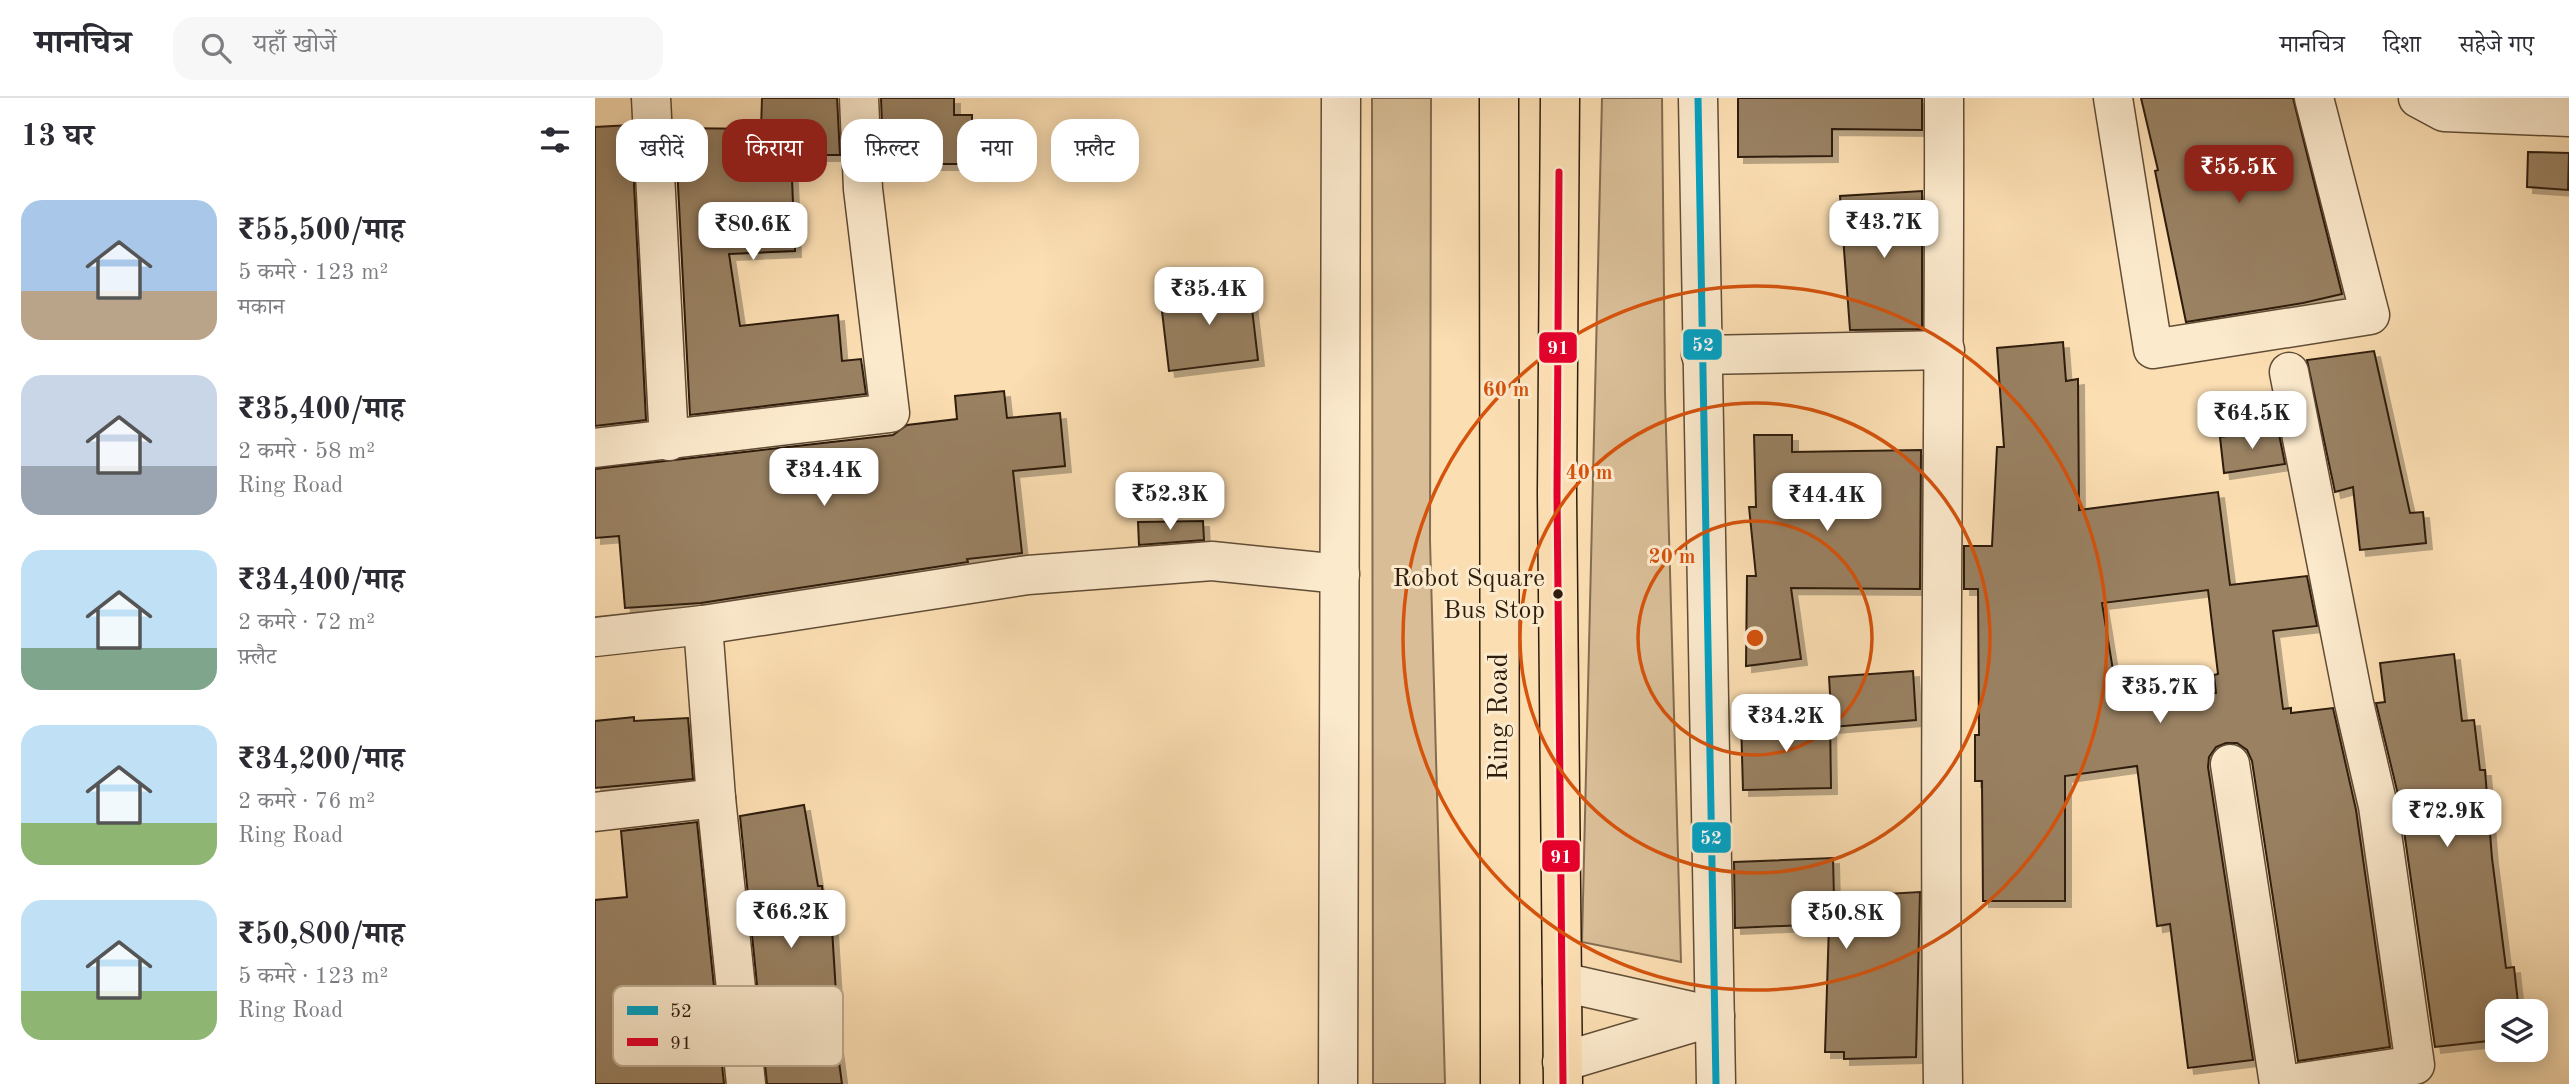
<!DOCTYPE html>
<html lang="hi">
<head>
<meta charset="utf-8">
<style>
	:root { --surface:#fff; --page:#f7f7f7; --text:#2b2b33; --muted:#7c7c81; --line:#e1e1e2; --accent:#8f2418 }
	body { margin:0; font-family:"Old Standard TT","Noto Serif Devanagari",serif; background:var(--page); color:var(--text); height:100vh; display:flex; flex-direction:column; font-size:26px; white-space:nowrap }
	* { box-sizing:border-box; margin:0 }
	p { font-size:23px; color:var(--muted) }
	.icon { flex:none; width:38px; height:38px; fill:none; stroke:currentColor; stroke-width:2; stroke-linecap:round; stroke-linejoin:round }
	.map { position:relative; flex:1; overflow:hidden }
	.details { display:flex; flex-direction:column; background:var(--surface); width:595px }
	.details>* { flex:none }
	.top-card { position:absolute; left:21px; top:21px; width:665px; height:63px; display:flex; gap:14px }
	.tools { position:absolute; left:1890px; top:901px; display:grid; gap:14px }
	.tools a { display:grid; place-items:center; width:63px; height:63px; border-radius:14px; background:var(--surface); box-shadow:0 4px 18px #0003; font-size:35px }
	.price { position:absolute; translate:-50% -60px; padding:0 16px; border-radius:14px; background:#fff; color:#222; font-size:23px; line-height:46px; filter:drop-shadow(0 2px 4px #0008) }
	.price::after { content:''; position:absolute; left:50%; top:42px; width:21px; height:16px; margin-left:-10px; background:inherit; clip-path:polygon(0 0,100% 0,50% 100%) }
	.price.selected { background:var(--accent); color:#fff }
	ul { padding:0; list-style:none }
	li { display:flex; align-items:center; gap:21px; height:175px; padding:0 21px }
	li span { display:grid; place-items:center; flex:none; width:196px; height:140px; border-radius:21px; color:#555 }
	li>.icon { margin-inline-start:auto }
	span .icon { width:84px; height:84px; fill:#fffc; stroke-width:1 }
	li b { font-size:30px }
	h2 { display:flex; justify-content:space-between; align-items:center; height:84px; padding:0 21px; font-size:30px }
	.chip { padding:0 24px; border-radius:21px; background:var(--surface); box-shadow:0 4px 18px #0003; font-size:24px; line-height:63px }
	.chip.selected { background:var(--accent); color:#fff }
	header { display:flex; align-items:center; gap:42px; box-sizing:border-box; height:98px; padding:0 35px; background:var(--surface); border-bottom:2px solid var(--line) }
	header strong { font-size:33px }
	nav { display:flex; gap:38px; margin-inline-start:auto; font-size:24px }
	.search { width:490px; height:63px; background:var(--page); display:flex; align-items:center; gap:18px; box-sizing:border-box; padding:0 24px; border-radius:21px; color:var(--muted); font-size:26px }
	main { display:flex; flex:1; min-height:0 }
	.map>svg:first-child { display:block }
	.green { fill:#d8bd96; stroke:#836c51; stroke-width:2 }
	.building { fill:#998162; stroke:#2e1c0c; stroke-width:2; fill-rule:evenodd; filter:url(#shadow) }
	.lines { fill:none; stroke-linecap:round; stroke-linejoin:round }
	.minor-casing { stroke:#614c36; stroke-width:41 }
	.major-casing { stroke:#2e1c0c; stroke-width:41 }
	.minor { stroke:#fceacd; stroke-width:38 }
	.major { stroke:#fbdeb2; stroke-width:38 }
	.bus-1-casing { stroke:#fceacd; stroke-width:12 }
	.bus-2-casing { stroke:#fceacd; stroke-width:12 }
	.bus-1 { stroke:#02a2c4; stroke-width:7 }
	.bus-2 { stroke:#e4002b; stroke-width:7 }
	.ring { fill:none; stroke:#d5530c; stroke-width:3.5 }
	.bus-dot { fill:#2e1c0c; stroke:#fceacd; stroke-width:2.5 }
	.labels { text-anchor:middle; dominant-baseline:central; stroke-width:6; stroke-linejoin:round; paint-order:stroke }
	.bus-label { font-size:26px; fill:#2e1c0c; stroke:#fceacd; text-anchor:end }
	.street-label { font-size:28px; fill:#2e1c0c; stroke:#fceacd }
	.key { fill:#fceacd; stroke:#beac93; stroke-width:2 }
	.key-label { font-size:19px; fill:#2e1c0c }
	.centre { fill:#d5530c; stroke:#fceacd; stroke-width:3.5 }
	.ring-label { font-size:21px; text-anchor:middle; font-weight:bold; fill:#d5530c; stroke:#fceacd; stroke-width:6; stroke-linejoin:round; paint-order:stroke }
	.line-badge { stroke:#fceacd; stroke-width:2.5 }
	.badge-label { font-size:19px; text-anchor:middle; font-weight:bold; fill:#fff }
</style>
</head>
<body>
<header>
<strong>मानचित्र</strong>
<div class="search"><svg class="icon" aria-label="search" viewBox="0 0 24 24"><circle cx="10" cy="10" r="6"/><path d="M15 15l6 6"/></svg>यहाँ खोजें</div>
<nav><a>मानचित्र</a><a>दिशा</a><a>सहेजे गए</a></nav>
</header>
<main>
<section class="details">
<h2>13 घर<svg class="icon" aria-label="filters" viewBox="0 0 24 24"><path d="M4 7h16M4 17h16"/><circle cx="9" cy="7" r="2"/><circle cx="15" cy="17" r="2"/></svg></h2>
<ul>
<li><span style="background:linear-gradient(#a9c7e8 65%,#b9a48a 0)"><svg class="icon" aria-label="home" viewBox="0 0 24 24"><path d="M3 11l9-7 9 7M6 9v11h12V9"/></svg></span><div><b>₹55,500/माह</b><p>5 कमरे · 123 m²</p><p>मकान</p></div></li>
<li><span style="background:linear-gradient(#c9d6e8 65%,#9aa5b1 0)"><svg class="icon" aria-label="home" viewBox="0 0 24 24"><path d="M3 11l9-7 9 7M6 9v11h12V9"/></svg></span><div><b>₹35,400/माह</b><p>2 कमरे · 58 m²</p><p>Ring Road</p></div></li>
<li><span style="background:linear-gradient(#bfe0f5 70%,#7fa58c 0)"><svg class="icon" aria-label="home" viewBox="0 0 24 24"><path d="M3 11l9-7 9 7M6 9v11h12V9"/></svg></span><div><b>₹34,400/माह</b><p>2 कमरे · 72 m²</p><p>फ़्लैट</p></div></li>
<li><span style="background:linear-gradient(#bfe0f5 70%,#8fb573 0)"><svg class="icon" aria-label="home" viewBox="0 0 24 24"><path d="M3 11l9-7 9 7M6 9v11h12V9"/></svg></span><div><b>₹34,200/माह</b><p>2 कमरे · 76 m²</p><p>Ring Road</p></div></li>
<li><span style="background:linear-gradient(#bfe0f5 65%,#8fb573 0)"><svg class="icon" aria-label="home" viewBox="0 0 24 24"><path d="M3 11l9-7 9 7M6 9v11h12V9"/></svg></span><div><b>₹50,800/माह</b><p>5 कमरे · 123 m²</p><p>Ring Road</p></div></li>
</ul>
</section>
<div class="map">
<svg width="1974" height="986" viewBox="0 0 1974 986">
	<defs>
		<filter id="shadow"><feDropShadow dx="6" dy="6" stdDeviation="0" flood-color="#0004"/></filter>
	</defs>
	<rect width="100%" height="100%" fill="#fbdeb2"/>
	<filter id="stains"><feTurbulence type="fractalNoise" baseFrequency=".00286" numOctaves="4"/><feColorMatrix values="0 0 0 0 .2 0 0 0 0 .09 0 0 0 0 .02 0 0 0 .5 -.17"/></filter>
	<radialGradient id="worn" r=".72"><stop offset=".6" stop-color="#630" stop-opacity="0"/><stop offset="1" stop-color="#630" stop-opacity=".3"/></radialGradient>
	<g class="green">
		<path d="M 777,0 L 836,0 L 835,442 L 850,986 L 778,986 Z"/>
		<path d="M 1007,0 L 1067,0 L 1070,296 L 1086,864 L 987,844 Z"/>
	</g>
	<g class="building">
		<path d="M 167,0 L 242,0 L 245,57 L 196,57 L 200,153 L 134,156 L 145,228 L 243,217 L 247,263 L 266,261 L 271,296 L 95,317 L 80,30 L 166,31 Z"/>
		<path d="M 286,0 L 359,0 L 359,17 L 377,17 L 377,66 L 295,66 L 295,56 L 288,56 Z"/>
		<path d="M 1143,0 L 1327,0 L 1327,32 L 1237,31 L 1237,58 L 1143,59 Z"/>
		<path d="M 1546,0 L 1698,0 L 1747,196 L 1708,205 L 1591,224 L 1560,73 L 1563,72 Z"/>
		<path d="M 36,27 L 51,322 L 0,328 L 0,29 Z"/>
		<path d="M 1933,54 L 1974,55 L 1973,92 L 1932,89 Z"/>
		<path d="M 1327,93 L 1327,231 L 1255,232 L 1245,98 Z"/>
		<path d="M 654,185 L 663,262 L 574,273 L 565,196 Z"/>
		<path d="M 1468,244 L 1471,283 L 1483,281 L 1484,412 L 1623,394 L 1635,487 L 1712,478 L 1722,528 L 1678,533 L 1688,611 L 1696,610 L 1696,615 L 1738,610 L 1761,712 L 1795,949 L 1703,963 L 1657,663 L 1652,652 L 1642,645 L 1631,645 L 1621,649 L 1614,659 L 1613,669 L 1658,962 L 1593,970 L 1575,826 L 1562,828 L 1542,668 L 1470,678 L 1470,803 L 1388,803 L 1387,683 L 1380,683 L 1380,637 L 1384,637 L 1383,491 L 1369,491 L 1369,448 L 1397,448 L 1402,349 L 1409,349 L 1402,250 ZM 1613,492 L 1623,576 L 1619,577 L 1621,595 L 1524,609 L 1507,505 Z"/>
		<path d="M 1779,253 L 1815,415 L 1828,414 L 1831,445 L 1765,452 L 1758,389 L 1740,394 L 1712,262 Z"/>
		<path d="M 409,293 L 412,320 L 465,315 L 470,368 L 418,373 L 427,455 L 372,461 L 373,464 L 106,505 L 30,510 L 24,438 L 0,440 L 0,371 L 298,337 L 312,327 L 362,321 L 360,298 Z"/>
		<path d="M 1683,331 L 1690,366 L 1629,375 L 1625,339 Z"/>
		<path d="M 1159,337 L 1197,337 L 1197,354 L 1326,352 L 1325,491 L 1196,490 L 1206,561 L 1151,568 L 1152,478 L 1161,478 L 1154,409 L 1161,409 Z"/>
		<path d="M 608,423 L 609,442 L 544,447 L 543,424 Z"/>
		<path d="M 1859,556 L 1867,623 L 1879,622 L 1885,672 L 1890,672 L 1897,760 L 1911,870 L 1919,869 L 1924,914 L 1902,914 L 1902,942 L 1840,949 L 1805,705 L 1781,605 L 1790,604 L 1785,565 Z"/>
		<path d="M 1318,573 L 1321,622 L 1237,629 L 1234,579 Z"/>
		<path d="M 39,619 L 39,623 L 93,620 L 98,681 L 0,690 L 0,623 Z"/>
		<path d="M 1235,620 L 1236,690 L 1148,692 L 1146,622 Z"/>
		<path d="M 209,707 L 223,788 L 227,788 L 233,831 L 237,831 L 242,911 L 237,911 L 247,986 L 172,986 L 145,718 Z"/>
		<path d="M 102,724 L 129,986 L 0,986 L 0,802 L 32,799 L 26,733 Z"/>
		<path d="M 1238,760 L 1239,799 L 1325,794 L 1321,959 L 1249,961 L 1249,954 L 1230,954 L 1234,826 L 1140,830 L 1139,764 Z"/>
	</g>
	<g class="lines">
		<g class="minor-casing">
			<g id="minor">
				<path d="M 56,0 L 74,343"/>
				<path d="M 1103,0 L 1121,986"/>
				<path d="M 1518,0 L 1558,251 L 1775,217 L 1719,0"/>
				<path d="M 1823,0 L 1849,14 L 1974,19"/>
				<path d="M 1106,257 L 1350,252"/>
				<path d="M 1694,274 L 1759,605 L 1783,708 L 1820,967 L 1695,986"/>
				<path d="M 0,350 L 295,315 L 268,91 L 264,0"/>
				<path d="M 108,527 L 121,700 L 151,986"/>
				<path d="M 0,539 L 108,527 L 433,477 L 617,463 L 745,476"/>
				<path d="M 1635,666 L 1684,986"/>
				<path d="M 0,714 L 121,700"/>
				<path d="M 967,884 L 1118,918"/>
				<path d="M 967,964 L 1120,918"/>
				<path d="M 743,986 L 746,0"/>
				<path d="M 1348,986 C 1343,657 1350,329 1349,0"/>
			</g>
		</g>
		<g class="major-casing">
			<g id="major">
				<path d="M 904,0 L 905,986"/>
				<path d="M 965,0 L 962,396 L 968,986"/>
			</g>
		</g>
		<use href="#minor" class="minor"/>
		<use href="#major" class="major"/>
		<g class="bus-1-casing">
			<path id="bus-1" d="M 1103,0 L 1121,986"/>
		</g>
		<g class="bus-2-casing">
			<path id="bus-2" d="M 964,74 L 962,396 L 968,986"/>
		</g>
		<use href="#bus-1" class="bus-1"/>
		<use href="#bus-2" class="bus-2"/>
	</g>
	<g class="ring">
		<circle cx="1160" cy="540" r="117"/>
		<circle cx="1160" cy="540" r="235"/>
		<circle cx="1160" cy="540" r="352"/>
	</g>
	<circle class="bus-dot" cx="963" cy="496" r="6"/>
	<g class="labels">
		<g class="bus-label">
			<text x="950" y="481">Robot Square<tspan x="950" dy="32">Bus Stop</tspan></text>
		</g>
		<g class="street-label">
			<text transform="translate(905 619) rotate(-90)">Ring Road</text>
		</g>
	</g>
	<rect x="18" y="888" width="230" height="80" rx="10" class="key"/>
	<rect x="32" y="908" width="31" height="9" fill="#02a2c4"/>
	<rect x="32" y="940" width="31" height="8" fill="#e4002b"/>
	<g class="key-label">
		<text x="75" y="919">52</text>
		<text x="75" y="951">91</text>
	</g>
	<circle cx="1160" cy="540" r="10" class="centre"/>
	<g class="ring-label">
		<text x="911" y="298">60 m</text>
		<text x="994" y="381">40 m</text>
		<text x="1077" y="465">20 m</text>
	</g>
	<g class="line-badge">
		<rect x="1087" y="230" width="41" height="33" rx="7" fill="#02a2c4"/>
		<rect x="943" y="233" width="40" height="33" rx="7" fill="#e4002b"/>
		<rect x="1096" y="723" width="41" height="33" rx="7" fill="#02a2c4"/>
		<rect x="946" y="741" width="40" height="34" rx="7" fill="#e4002b"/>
	</g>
	<g class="badge-label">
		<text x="1108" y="253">52</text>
		<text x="963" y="256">91</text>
		<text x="1116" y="746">52</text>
		<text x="966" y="765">91</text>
	</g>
	<rect width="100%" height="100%" filter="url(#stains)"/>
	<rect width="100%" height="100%" fill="url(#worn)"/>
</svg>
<div class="tools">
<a><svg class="icon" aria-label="layers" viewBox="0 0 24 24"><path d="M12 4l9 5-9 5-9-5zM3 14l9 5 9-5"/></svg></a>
</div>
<b class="price selected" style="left:1644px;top:107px">₹55.5K</b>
<b class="price" style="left:1289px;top:162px">₹43.7K</b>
<b class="price" style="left:158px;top:164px">₹80.6K</b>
<b class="price" style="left:614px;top:229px">₹35.4K</b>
<b class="price" style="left:1657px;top:353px">₹64.5K</b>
<b class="price" style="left:229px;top:410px">₹34.4K</b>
<b class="price" style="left:575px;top:434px">₹52.3K</b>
<b class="price" style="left:1232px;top:435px">₹44.4K</b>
<b class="price" style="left:1565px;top:627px">₹35.7K</b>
<b class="price" style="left:1191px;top:656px">₹34.2K</b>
<b class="price" style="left:1852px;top:751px">₹72.9K</b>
<b class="price" style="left:196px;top:852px">₹66.2K</b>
<b class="price" style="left:1251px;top:853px">₹50.8K</b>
<div class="top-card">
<a class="chip">खरीदें</a>
<a class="chip selected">किराया</a>
<a class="chip">फ़िल्टर</a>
<a class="chip">नया</a>
<a class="chip">फ़्लैट</a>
</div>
</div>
</main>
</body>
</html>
